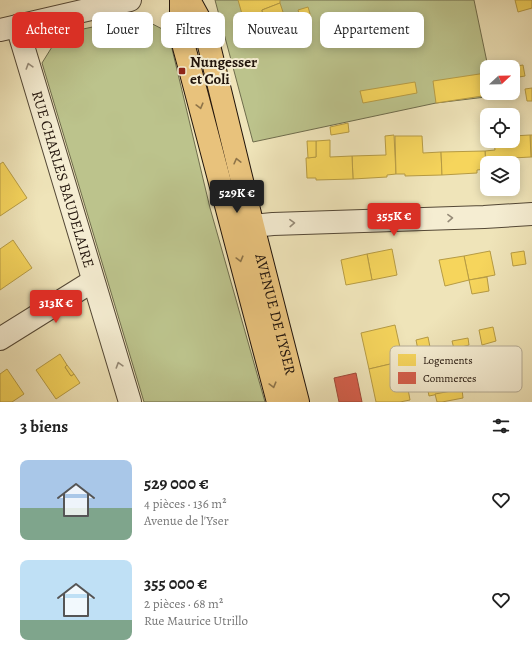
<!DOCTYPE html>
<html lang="fr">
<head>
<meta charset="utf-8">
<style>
	:root { --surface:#fff; --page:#f2f2f2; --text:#222; --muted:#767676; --accent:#d93025 }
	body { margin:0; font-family:Alegreya,serif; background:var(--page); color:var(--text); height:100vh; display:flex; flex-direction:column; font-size:15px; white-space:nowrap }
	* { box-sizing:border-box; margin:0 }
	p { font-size:13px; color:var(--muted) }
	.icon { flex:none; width:22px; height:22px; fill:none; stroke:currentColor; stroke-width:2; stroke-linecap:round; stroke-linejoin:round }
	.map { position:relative; height:402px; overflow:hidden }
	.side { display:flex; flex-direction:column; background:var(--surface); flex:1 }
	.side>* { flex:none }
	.hud { position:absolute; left:12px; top:12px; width:508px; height:36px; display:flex; gap:8px }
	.needle { width:26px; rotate:68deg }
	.controls { position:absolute; left:480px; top:60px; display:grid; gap:8px }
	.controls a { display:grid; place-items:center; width:40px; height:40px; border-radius:8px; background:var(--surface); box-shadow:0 2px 10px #0003; font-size:20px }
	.price { position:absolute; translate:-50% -34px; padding:0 9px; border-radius:4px; background:var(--accent); color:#fff; font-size:13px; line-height:26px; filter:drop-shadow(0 1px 2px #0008) }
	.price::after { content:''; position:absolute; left:50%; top:24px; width:12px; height:9px; margin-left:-6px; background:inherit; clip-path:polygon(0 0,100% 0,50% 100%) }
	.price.active { background:#222; color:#fff }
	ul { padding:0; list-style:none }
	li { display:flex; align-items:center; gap:12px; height:100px; padding:0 20px }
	li span { display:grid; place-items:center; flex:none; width:112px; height:80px; border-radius:8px; color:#555 }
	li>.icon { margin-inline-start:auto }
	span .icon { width:48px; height:48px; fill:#fffc; stroke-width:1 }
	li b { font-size:17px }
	h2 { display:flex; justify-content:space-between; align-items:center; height:48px; padding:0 20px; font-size:17px }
	.tag { padding:0 14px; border-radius:8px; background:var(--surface); box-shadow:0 2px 10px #0003; font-size:14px; line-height:36px }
	.tag.active { background:var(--accent); color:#fff }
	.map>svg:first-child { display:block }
	.green { fill:#bcc38c; stroke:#6e6c4c }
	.homes { fill:#f6d55c; stroke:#b69b44 }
	.shops { fill:#d6604d; stroke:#a04939 }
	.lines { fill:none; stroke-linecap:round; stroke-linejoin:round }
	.minor-casing { stroke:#544836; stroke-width:24 }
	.major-casing { stroke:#21140b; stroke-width:24 }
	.minor { stroke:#f5edd2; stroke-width:22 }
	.major { stroke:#e8c27c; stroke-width:22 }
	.oneway { stroke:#968b78 }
	.oneway2 { stroke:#8e7449 }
	.poi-dot { fill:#8f2418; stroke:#f5edd2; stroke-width:1.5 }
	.labels { text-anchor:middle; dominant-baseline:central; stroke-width:4; stroke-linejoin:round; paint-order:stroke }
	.poi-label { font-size:15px; font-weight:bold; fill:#21140b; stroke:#f5edd2; text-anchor:start }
	.street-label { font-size:15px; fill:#21140b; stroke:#f5edd2 }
	.key { fill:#f5edd2; stroke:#b5ac96; stroke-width:1 }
	.key-label { font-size:11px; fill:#21140b }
</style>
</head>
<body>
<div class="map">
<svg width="532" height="402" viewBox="0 0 532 402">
	<rect width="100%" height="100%" fill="#efe4b9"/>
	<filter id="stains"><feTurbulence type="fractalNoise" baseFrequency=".005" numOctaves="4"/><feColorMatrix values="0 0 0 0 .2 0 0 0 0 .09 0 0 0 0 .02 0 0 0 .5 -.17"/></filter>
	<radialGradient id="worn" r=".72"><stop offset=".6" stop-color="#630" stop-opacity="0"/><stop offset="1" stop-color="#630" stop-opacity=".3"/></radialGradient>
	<g class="green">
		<path d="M 215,0 L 474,0 L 488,67 L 487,67 L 487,93 L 494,93 L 494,96 L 436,103 L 253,142 Z"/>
		<path d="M 139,17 L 168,32 L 210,208 L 265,402 L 144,402 L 42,63 L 60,34 Z"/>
	</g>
	<g class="homes">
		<path d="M 238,0 L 280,0 L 280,3 L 262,10 L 263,15 L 244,21 Z"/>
		<path d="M 515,0 L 532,0 L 532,8 L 518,12 Z"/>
		<path d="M 280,3 L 289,30 L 250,42 L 244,21 L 263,15 L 262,10 Z"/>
		<path d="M 308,7 L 311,17 L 301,20 L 298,10 Z"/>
		<path d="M 523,65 L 525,76 L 513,78 L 513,67 L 510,67 Z"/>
		<path d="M 486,73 L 487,80 L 487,93 L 489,93 L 489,95 L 436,103 L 433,81 Z"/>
		<path d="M 415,82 L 417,93 L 363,103 L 360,91 Z"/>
		<path d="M 532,88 L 532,101 L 527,101 L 525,89 Z"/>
		<path d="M 348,123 L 349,132 L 331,135 L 330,127 Z"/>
		<path d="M 394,135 L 396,174 L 387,175 L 387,177 L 353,179 L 352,156 L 386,155 L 385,136 Z"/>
		<path d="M 530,135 L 532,135 L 532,157 L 531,157 Z"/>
		<path d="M 530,135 L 531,157 L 495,159 L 495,163 L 487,163 L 487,169 L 486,169 L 485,151 L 495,150 L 494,141 L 513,141 L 513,136 Z"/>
		<path d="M 395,136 L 422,136 L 423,153 L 441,152 L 442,175 L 405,176 L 405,174 L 396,174 Z"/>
		<path d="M 330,140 L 330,157 L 352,156 L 353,179 L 316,180 L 316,178 L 307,178 L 306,158 L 316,157 L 316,141 Z"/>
		<path d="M 307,141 L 316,141 L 316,157 L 308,158 Z"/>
		<path d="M 485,151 L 486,169 L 477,170 L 477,173 L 442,175 L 441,152 Z"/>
		<path d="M 3,162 L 27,198 L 0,216 L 0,164 Z"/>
		<path d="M 13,240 L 32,268 L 0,290 L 0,249 Z"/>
		<path d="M 392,249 L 397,275 L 372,280 L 367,254 Z"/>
		<path d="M 490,251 L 495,275 L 469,280 L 464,256 Z"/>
		<path d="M 524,251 L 526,264 L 513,266 L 511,253 Z"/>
		<path d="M 367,254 L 372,280 L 346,285 L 341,260 Z"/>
		<path d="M 464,256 L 469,280 L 445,286 L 439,260 Z"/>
		<path d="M 487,277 L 489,291 L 472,294 L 469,280 Z"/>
		<path d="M 395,325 L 403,361 L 369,369 L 361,333 Z"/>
		<path d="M 493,327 L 496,341 L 482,345 L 479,330 Z"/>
		<path d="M 428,337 L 431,352 L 419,355 L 416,340 Z"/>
		<path d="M 468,338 L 469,345 L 454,349 L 452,341 Z"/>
		<path d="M 60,354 L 67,365 L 65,367 L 71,376 L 74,374 L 80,383 L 56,399 L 36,370 Z"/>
		<path d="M 456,354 L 463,389 L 429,396 L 422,360 Z"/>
		<path d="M 403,361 L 410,400 L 400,402 L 376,402 L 369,369 Z"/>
		<path d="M 67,365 L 74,374 L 71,376 L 65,367 Z"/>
		<path d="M 7,369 L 24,394 L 12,402 L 0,402 L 0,374 Z"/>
		<path d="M 462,389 L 463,398 L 442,402 L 437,402 L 435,394 Z"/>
	</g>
	<path class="shops" d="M 356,373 L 362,402 L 339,402 L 334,378 Z"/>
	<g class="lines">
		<g class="minor-casing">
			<g id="minor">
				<path id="s1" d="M 17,26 L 130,402"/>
				<path d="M 0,30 L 130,0"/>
				<path d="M 235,233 L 253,226 L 273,224 L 484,217 L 532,214"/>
				<path d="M 0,339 L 93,281"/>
			</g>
		</g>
		<g class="major-casing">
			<g id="major">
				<path d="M 181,0 L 181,36 L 190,69 L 278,402"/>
				<path id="s2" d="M 189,0 L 205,29 L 253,226 L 298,402"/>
			</g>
		</g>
		<use href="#minor" class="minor"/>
		<use href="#major" class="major"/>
	</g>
	<defs><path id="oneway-chevron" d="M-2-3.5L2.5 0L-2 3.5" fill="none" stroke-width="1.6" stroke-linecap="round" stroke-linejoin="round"/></defs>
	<g class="oneway">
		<use href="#oneway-chevron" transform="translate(29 66) rotate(-107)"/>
		<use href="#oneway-chevron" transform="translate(450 218) rotate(-2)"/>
		<use href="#oneway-chevron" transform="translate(292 223) rotate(-2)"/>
		<use href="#oneway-chevron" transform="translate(119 365) rotate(-107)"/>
	</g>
	<g class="oneway2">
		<use href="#oneway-chevron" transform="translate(200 106) rotate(75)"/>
		<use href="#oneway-chevron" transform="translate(237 161) rotate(-104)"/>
		<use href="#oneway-chevron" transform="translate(240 259) rotate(75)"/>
		<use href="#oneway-chevron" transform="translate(273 385) rotate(75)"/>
	</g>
	<rect class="poi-dot" x="178" y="67" width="8" height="8" rx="2"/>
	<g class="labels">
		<g class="poi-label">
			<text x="190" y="62">Nungesser<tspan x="190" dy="17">et Coli</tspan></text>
		</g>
		<g class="street-label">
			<text stroke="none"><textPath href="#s1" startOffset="160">RUE CHARLES BAUDELAIRE</textPath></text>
			<text stroke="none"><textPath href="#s2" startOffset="327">AVENUE DE L'YSER</textPath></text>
		</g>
	</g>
	<rect x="390" y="346" width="132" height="46" rx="6" class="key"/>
	<rect x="398" y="354" width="18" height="12" fill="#f6d55c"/>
	<rect x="398" y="372" width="18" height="12" fill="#d6604d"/>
	<g class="key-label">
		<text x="423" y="364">Logements</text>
		<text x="423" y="382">Commerces</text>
	</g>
	<rect width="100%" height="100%" filter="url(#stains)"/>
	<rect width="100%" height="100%" fill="url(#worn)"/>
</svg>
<div class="controls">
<a><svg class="needle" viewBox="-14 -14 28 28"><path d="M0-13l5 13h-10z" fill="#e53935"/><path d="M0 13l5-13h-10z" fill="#767676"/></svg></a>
<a><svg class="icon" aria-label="locate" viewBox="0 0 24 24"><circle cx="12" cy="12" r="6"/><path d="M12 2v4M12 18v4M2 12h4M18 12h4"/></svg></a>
<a><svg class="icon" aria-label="layers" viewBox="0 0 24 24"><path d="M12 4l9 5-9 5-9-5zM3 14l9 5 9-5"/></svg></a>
</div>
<b class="price active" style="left:237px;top:214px">529K €</b>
<b class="price" style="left:394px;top:237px">355K €</b>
<b class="price" style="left:56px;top:324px">313K €</b>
<div class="hud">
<a class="tag active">Acheter</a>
<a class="tag">Louer</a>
<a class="tag">Filtres</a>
<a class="tag">Nouveau</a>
<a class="tag">Appartement</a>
</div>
</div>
<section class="side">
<h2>3 biens<svg class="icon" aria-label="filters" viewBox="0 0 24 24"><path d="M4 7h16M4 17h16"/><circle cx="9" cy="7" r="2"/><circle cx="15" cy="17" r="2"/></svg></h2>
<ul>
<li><span style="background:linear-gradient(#a9c7e8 60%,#7fa58c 0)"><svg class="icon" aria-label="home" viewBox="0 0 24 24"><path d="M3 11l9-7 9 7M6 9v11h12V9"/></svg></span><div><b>529 000 €</b><p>4 pièces · 136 m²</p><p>Avenue de l'Yser</p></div><svg class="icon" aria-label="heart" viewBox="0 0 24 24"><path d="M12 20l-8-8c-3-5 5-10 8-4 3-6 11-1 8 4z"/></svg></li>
<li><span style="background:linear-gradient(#bfe0f5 75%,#7fa58c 0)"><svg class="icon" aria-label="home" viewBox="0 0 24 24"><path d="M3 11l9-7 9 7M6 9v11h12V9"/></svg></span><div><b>355 000 €</b><p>2 pièces · 68 m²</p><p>Rue Maurice Utrillo</p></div><svg class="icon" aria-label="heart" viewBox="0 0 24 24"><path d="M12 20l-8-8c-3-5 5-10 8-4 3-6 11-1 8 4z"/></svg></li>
</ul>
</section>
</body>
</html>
